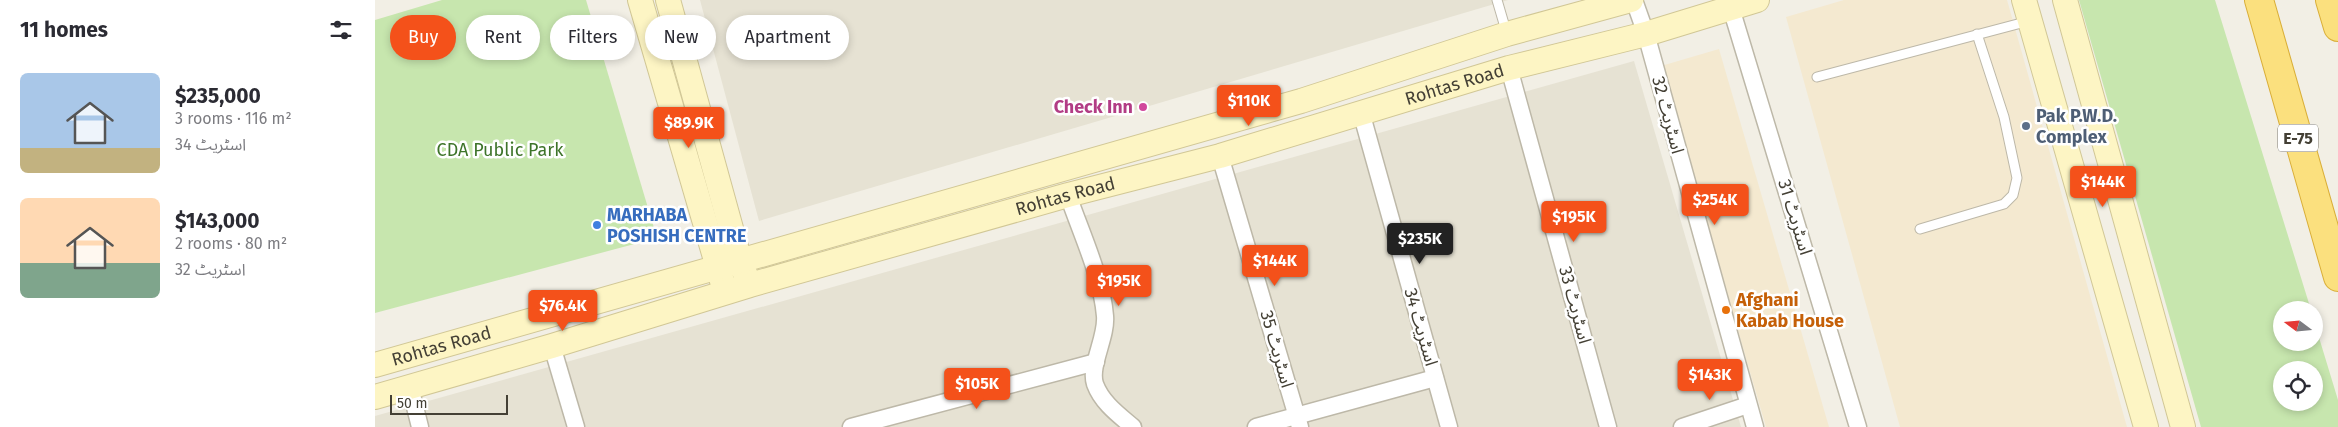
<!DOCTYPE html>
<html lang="en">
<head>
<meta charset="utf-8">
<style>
	:root { --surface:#fff; --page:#f2f2f3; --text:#2b2b33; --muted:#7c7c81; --accent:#f4511a }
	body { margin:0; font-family:"Fira Sans","Noto Sans Arabic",sans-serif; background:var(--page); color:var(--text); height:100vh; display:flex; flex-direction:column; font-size:19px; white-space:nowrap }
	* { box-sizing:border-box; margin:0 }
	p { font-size:16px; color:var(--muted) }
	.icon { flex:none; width:28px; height:28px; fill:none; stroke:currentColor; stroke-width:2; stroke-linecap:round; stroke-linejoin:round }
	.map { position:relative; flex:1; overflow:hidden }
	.panel { display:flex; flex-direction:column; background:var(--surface); width:375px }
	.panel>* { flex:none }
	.top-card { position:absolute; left:15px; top:15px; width:475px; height:45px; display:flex; gap:10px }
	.needle { width:32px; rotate:286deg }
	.fabs { position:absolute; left:1898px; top:301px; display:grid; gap:10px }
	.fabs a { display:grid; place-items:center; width:50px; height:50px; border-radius:50%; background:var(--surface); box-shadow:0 2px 8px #0003; font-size:25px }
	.scale { position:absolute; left:15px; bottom:12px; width:118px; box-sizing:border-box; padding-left:5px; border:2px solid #444035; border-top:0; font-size:14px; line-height:18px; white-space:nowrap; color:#444035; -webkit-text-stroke:4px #fff; paint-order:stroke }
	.price { position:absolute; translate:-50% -42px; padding:0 11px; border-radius:5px; background:var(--accent); color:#fff; font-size:16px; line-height:32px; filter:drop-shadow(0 1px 2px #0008) }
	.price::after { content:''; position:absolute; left:50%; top:30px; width:15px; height:11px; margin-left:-8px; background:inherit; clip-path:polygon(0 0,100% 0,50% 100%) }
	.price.active { background:#222; color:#fff }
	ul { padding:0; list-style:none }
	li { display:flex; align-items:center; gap:15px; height:125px; padding:0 20px }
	li span { display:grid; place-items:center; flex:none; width:140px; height:100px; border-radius:8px; color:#555 }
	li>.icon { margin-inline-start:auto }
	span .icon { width:60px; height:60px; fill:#fffc; stroke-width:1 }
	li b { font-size:21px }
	h2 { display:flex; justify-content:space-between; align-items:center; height:60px; padding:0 20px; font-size:21px }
	.tag { padding:0 18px; border-radius:22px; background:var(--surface); box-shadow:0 2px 8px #0003; font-size:18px; line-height:45px }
	.tag.active { background:var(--accent); color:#fff }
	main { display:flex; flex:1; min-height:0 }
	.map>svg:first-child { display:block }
	.residential { fill:#e6e2d3 }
	.commercial { fill:#f4e9d0 }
	.green { fill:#c7e6ae; fill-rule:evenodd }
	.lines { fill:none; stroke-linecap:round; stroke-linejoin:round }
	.service-casing { stroke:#bdb8a8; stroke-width:11 }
	.minor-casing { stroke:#bdb8a8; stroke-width:19 }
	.secondary-casing { stroke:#d1c796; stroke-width:26 }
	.trunk-casing { stroke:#d9ae38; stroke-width:30 }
	.service { stroke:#fff; stroke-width:9 }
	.minor { stroke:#fff; stroke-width:16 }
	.secondary { stroke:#fdf5c4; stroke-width:24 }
	.trunk { stroke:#fbe07e; stroke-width:28 }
	.hotel-dot { fill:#d1479c; stroke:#fff; stroke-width:2 }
	.service-dot { fill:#5c6f8a; stroke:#fff; stroke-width:2 }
	.shop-dot { fill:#3f7fe0; stroke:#fff; stroke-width:2 }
	.food-dot { fill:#e8710a; stroke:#fff; stroke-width:2 }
	.labels { text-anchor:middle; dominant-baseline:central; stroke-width:5; stroke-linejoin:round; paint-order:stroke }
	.shield { fill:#fff; stroke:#7c7972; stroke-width:1 }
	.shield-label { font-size:16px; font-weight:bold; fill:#444035 }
	.street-label { font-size:18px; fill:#444035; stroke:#fff }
	.hotel-label { font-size:18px; font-weight:bold; fill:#b23c85; stroke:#fff; text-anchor:end }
	.service-label { font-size:18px; font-weight:bold; fill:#4e5e75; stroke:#fff; text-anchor:start }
	.park-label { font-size:18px; fill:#3e742a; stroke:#fff }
	.shop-label { font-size:18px; font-weight:bold; fill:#366cbe; stroke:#fff; text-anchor:start }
	.food-label { font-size:18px; font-weight:bold; fill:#c56008; stroke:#fff; text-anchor:start }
</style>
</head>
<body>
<main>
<section class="panel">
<h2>11 homes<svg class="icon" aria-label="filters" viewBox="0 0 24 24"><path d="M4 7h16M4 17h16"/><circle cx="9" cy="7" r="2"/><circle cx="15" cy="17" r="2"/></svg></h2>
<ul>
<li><span style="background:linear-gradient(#a9c7e8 75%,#c2b280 0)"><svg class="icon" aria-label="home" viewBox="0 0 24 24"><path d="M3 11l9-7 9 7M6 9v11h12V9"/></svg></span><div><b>$235,000</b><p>3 rooms · 116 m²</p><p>اسٹریٹ 34</p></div></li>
<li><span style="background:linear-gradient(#ffd9b3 65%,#7fa58c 0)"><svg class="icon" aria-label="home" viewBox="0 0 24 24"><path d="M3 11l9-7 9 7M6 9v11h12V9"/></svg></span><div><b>$143,000</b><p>2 rooms · 80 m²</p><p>اسٹریٹ 32</p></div></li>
</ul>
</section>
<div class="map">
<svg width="1963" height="427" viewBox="0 0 1963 427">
	<rect width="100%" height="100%" fill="#f2efe5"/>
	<g class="residential">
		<path d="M 325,0 L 1133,0 L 384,221 Z"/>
		<path d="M 1259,61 L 1366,427 L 0,427 L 0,416 Z"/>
	</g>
	<g class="commercial">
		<path d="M 1469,0 L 1632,0 L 1752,427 L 1525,427 L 1411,17 Z"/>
		<path d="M 1344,49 L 1454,427 L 1391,427 L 1286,66 Z"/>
	</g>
	<g class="green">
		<path d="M 67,0 L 211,0 L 282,238 L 0,313 L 0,20 Z"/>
		<path d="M 1704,0 L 1840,0 L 1936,310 L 1906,310 L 1906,342 L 1939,342 L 1939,321 L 1963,400 L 1963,427 L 1826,427 ZM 1906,370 L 1939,370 L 1939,402 L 1906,402 Z"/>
	</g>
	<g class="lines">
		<g class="service-casing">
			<g id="service">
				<path d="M 1122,0 L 1132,34"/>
				<path d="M 1442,77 L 1654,21"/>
				<path d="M 1545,229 L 1629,204 L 1638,195 L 1642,178 L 1629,117 L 1602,34"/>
			</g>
		</g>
		<g class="minor-casing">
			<g id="minor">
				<path d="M 1259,0 L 1271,34 L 1380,427"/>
				<path d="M 1356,8 L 1483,427"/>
				<path d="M 1134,68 L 1233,427"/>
				<path d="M 986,112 L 1074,427"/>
				<path d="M 845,156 L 925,427"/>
				<path d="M 693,195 C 706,233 727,277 730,316 C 732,337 714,366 720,384 C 727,403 744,415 758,427"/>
				<path d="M 177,346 L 201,427"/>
				<path d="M 35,387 L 45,427"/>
				<path d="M 476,427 L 721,362"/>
				<path d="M 881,427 L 1060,378"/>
				<path d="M 1307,427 L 1373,405"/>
			</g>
		</g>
		<g class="secondary-casing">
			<g id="secondary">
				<path d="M 265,0 L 347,281"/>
				<path d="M 293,0 L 365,261 L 371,276"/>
				<path d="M 1649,0 L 1771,427"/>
				<path d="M 1690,0 L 1808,427"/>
				<path id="s1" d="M 0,365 L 926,101 L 1132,34 L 1256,0"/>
				<path id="s2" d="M 0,397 L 177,346 L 375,285 L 693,195 L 845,156 L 1134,68 L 1271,34 L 1382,0"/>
			</g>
		</g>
		<g class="trunk-casing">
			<g id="trunk">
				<path d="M 1884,0 L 1963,277"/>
				<path d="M 1955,0 L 1963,27"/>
			</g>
		</g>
		<use href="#service" class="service"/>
		<use href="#minor" class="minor"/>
		<use href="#secondary" class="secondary"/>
		<use href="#trunk" class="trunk"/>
	</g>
	<circle class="hotel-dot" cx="768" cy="107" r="5"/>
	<circle class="service-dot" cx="1651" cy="126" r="5"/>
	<circle class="shop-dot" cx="222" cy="225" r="5"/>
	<circle class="food-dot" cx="1351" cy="310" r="5"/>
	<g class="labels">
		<rect class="shield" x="1903" y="124.5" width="40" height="27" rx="4"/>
		<g class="shield-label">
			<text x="1923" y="138">E-75</text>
		</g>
		<g class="street-label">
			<text stroke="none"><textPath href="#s2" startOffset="1124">Rohtas Road</textPath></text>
			<text transform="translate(1293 115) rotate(75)">اسٹریٹ 32</text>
			<text stroke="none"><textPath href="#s2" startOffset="719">Rohtas Road</textPath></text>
			<text transform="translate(1420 217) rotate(73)">اسٹریٹ 31</text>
			<text transform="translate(1200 305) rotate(75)">اسٹریٹ 33</text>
			<text transform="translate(1046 327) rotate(74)">اسٹریٹ 34</text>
			<text stroke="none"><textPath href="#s1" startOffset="69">Rohtas Road</textPath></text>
			<text transform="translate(902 349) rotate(74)">اسٹریٹ 35</text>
		</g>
		<g class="hotel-label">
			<text x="758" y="107">Check Inn</text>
		</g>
		<g class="service-label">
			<text x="1661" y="116">Pak P.W.D.<tspan x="1661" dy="21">Complex</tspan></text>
		</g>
		<g class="park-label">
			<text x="125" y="150">CDA Public Park</text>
		</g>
		<g class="shop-label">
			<text x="232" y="215">MARHABA<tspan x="232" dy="21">POSHISH CENTRE</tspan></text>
		</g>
		<g class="food-label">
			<text x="1361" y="300">Afghani<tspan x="1361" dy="21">Kabab House</tspan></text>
		</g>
	</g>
</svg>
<div class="fabs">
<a><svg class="needle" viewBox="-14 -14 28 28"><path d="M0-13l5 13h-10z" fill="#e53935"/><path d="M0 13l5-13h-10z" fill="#7c7c81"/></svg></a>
<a><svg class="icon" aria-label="locate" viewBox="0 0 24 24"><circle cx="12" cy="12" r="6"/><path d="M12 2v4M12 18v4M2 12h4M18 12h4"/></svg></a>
</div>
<div class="scale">50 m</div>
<b class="price" style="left:874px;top:127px">$110K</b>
<b class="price" style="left:314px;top:149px">$89.9K</b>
<b class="price" style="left:1728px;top:208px">$144K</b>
<b class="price" style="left:1340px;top:226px">$254K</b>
<b class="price" style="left:1199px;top:243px">$195K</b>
<b class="price active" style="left:1045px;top:265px">$235K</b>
<b class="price" style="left:900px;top:287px">$144K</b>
<b class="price" style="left:744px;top:307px">$195K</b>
<b class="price" style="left:188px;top:332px">$76.4K</b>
<b class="price" style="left:1335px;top:401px">$143K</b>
<b class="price" style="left:602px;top:410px">$105K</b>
<div class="top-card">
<a class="tag active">Buy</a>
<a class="tag">Rent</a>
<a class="tag">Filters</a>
<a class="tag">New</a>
<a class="tag">Apartment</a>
</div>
</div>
</main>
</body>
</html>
